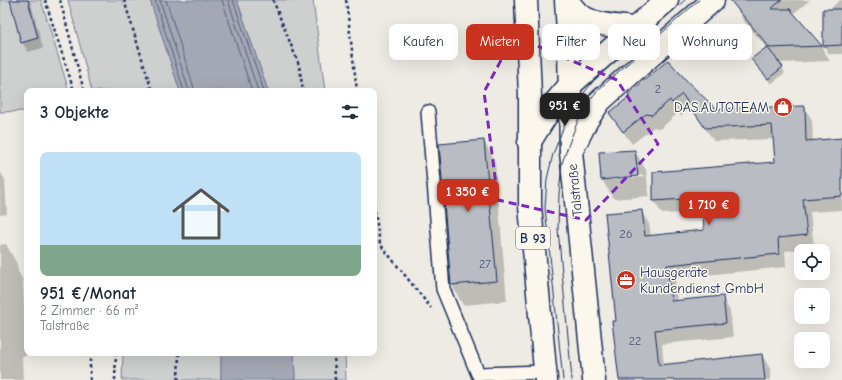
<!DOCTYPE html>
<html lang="de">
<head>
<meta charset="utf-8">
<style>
	:root { --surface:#fff; --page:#f2f2f3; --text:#1f2937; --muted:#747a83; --accent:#c8321e }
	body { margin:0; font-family:"Comic Neue",sans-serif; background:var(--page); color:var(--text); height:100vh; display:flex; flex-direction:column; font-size:15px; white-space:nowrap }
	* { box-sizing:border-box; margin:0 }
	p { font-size:13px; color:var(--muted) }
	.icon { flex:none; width:22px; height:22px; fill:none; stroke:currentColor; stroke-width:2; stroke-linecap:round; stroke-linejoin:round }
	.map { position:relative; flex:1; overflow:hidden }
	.side { position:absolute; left:24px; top:88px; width:353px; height:268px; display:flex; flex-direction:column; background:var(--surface); border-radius:8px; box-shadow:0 4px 16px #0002 }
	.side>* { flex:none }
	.guide { position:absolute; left:389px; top:24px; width:380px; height:36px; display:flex; gap:8px }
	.tools { position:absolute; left:794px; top:244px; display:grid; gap:8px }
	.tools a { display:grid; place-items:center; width:36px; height:36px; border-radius:8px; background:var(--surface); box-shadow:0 4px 16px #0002; font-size:20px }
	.price { position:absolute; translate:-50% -34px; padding:0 9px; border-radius:8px; background:var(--accent); color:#fff; font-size:13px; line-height:26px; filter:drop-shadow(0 1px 2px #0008) }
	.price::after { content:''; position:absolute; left:50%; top:24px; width:12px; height:9px; margin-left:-6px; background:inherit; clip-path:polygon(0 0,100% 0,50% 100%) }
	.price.selected { background:#222; color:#fff }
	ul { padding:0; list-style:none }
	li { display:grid; align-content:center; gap:8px; height:212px; padding:0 16px }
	li span { display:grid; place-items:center; height:124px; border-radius:8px; color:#555 }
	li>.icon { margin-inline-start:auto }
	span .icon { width:72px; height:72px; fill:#fffc; stroke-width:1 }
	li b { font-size:17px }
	h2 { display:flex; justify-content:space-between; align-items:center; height:48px; padding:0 16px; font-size:17px }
	.pill { padding:0 14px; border-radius:8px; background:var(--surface); box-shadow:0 4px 16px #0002; font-size:14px; line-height:36px }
	.pill.selected { background:var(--accent); color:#fff }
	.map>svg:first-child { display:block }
	.green { fill:#cecfcf; stroke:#747f96 }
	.water { fill:#a3a8b4; stroke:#6d7892 }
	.shadow { fill:#0003; fill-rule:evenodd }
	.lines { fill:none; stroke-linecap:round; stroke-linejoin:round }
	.shore { stroke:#515f80; stroke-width:1 }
	.building { fill:#b9bcc3; stroke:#1b2f5e }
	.service-casing { stroke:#1b2f5e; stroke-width:16 }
	.tertiary-casing { stroke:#1b2f5e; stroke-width:25 }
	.primary-casing { stroke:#1b2f5e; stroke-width:25 }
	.path { stroke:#1b2f5e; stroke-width:2.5; stroke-dasharray:3 3; stroke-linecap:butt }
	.service { stroke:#fbf7ec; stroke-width:13 }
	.tertiary { stroke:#fbf7ec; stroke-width:22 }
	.primary { stroke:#fbf7ec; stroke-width:22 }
	.tram { stroke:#1b2f5e; stroke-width:1 }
	.marked { fill:none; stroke:#7b2cbf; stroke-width:3; stroke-dasharray:8 5; stroke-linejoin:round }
	.labels { text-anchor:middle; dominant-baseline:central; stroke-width:3; stroke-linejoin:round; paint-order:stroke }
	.number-label { font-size:12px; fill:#425277 }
	.shield { fill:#fbf7ec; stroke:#5e6b89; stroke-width:1 }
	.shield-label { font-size:13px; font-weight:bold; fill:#1b2f5e }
	.poi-label { font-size:14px; fill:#1b2f5e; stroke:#fbf7ec; text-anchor:end }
	.street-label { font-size:14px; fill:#1b2f5e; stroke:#fbf7ec }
</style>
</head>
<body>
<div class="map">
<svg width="842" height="380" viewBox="0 0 842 380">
	<rect width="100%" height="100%" fill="#eeebe4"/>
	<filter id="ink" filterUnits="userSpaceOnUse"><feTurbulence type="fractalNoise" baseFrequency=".025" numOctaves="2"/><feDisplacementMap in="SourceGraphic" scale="8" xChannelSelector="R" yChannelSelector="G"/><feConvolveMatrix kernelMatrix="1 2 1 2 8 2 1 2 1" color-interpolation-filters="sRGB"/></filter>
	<g filter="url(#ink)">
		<g class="green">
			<path d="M 0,0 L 41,0 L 69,91 L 27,91 L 27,111 L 0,112 Z"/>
			<path d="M 68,0 L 150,0 L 180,91 L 92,91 Z"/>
			<path d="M 237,0 L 313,0 L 325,91 L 268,91 Z"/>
			<path d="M 123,353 L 221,353 L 221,380 L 122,380 Z"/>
			<path d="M 294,353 L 345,353 L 346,380 L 295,380 Z"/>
		</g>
		<g class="water">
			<path d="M 150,0 L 237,0 L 268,91 L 180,91 Z"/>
			<path d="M 221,353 L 294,353 L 295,380 L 221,380 Z"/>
		</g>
		<g class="shadow">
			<path d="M 11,0 L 30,0 L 43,48 L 28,52 L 22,42 Z"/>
			<path d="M 739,0 L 810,0 L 793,14 L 821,46 L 830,61 L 779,63 L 785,73 L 771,84 L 756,64 L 767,48 L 743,20 L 734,4 Z"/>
			<path d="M 840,0 L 842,0 L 842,54 L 829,54 L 824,45 L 829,10 Z"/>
			<path d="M 686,82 L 715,110 L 804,107 L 812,120 L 813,141 L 842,139 L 842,210 L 810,212 L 814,248 L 785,251 L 786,267 L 675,278 L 677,301 L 722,297 L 730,311 L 733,337 L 662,344 L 664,366 L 762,355 L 770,369 L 771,380 L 620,380 L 618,322 L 641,211 L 649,224 L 651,236 L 706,231 L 704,212 L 662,214 L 654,201 L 776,163 L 774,139 L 714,141 L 690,107 L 681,116 L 678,113 L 660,129 L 654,127 L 632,144 L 610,114 Z"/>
			<path d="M 484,141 L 495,161 L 507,301 L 463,305 L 452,285 Z"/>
			<path d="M 635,151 L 646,170 L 649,196 L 614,199 L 602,180 ZM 643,175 L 643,177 L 610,180 L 610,178 Z"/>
			<path d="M 0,171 L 5,180 L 7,214 L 0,215 Z"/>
			<path d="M 6,244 L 17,264 L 18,271 L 23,281 L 26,356 L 22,356 L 23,380 L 0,380 L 0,245 Z"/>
		</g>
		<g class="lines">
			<g class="shore">
				<path d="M 155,0 L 184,91"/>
				<path d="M 160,0 L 189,91"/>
				<path d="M 166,0 L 195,91"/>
				<path d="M 222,0 L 252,91"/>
				<path d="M 228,0 L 258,91"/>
				<path d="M 233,0 L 264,91"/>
			</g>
		</g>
		<g class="building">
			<path d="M 10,0 L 28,0 L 38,38 L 21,43 Z"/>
			<path d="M 730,0 L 782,0 L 771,9 L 790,9 L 822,46 L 770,48 Z"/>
			<path d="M 823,9 L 842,9 L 842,45 L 823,46 Z"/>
			<path d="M 767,47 L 783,67 L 768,79 L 751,59 Z"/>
			<path d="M 668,60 L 687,81 L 716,109 L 805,106 L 806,141 L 842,138 L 842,196 L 803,199 L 807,235 L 778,238 L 779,254 L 667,265 L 671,301 L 723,296 L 726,323 L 655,330 L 659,365 L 762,354 L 765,380 L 619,380 L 612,321 L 616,321 L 605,213 L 642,210 L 645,236 L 704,230 L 702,198 L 653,201 L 653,172 L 775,162 L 772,125 L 705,128 L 682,94 L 672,103 L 670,100 L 652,115 L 646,114 L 623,132 L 609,113 L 630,96 L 628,94 Z"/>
			<path d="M 484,140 L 497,281 L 451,285 L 439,144 Z"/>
			<path d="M 635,150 L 638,176 L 601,180 L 599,152 Z"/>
		</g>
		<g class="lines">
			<g class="service-casing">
				<path id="service" d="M 428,112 L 443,289 L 478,374 L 545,372"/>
			</g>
			<g class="tertiary-casing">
				<g id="tertiary">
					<path d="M 568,0 C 580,26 610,25 634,28"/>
					<path d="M 529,143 L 552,106 L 569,86 L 667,0"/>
					<path d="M 571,152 L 587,120 L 600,101 L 713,0"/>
				</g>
			</g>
			<g class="primary-casing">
				<g id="primary">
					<path d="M 526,0 L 530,96 L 530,206 L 546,380"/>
					<path d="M 566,0 L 569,47 L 571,152 L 594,380"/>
				</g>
			</g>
			<g class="path">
				<path d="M 45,0 L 74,91"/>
				<path d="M 60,0 L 84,91"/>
				<path d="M 124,0 L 152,91"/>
				<path d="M 273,0 L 299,65 L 303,91"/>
				<path d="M 346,0 L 357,91"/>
				<path d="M 374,205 L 380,244 L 431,308"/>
				<path d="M 90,353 L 90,380"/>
				<path d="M 334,353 L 335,380"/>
				<path d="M 115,380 L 116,353"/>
				<path d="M 178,380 L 179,353"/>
			</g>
			<use href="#service" class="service"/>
			<use href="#tertiary" class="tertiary"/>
			<use href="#primary" class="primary"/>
			<g class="tram">
				<path d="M 563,380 L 545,208 L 547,179 L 553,154 L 570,111 L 594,80 L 685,0"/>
				<path d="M 572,380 L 558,229 L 559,194 L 562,163 L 571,138 L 583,108 L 599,89 L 699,0"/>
			</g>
		</g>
	</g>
	<path class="marked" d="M 514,36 L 617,80 L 658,144 L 586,220 L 498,200 L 484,92 Z"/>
	<defs>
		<g id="shop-disc" transform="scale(1)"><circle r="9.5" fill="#c8321e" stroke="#fbf7ec"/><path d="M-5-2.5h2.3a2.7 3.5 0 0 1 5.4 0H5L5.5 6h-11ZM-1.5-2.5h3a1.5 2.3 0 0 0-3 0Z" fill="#fff"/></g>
		<g id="office-disc" transform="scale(1)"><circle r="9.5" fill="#c8321e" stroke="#fbf7ec"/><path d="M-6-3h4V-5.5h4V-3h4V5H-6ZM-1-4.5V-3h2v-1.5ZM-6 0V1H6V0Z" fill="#fff"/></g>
	</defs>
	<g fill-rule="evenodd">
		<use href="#shop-disc" x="783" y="107"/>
		<use href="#office-disc" x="626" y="280"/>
	</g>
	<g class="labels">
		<g class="number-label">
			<text x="658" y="89">2</text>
			<text x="626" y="234">26</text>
			<text x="485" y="264">27</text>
			<text x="635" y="341">22</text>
		</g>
		<rect class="shield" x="516" y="227" width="34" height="22" rx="3"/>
		<g class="shield-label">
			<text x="533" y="238">B 93</text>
		</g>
		<g class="poi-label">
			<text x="769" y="107">DAS.AUTOTEAM</text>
			<text x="640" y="272" text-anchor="start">Hausgeräte<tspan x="640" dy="16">Kundendienst GmbH</tspan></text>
		</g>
		<g class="street-label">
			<text transform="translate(575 190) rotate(-96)">Talstraße</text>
		</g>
	</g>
</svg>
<div class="tools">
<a><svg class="icon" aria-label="locate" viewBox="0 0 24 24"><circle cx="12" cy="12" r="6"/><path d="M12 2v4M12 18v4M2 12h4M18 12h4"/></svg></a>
<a>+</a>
<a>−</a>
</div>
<b class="price selected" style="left:565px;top:127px">951 €</b>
<b class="price" style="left:468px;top:213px">1 350 €</b>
<b class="price" style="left:709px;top:226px">1 710 €</b>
<div class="guide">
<a class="pill">Kaufen</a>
<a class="pill selected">Mieten</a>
<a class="pill">Filter</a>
<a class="pill">Neu</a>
<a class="pill">Wohnung</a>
</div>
<section class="side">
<h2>3 Objekte<svg class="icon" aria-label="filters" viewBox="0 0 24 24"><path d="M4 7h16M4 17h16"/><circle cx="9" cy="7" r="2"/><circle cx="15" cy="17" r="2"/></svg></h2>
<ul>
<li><span style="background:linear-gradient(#bfe0f5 75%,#7fa58c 0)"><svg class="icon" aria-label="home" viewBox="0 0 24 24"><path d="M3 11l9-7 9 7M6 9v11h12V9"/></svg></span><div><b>951 €/Monat</b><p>2 Zimmer · 66 m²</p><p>Talstraße</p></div></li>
</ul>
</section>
</div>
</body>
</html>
